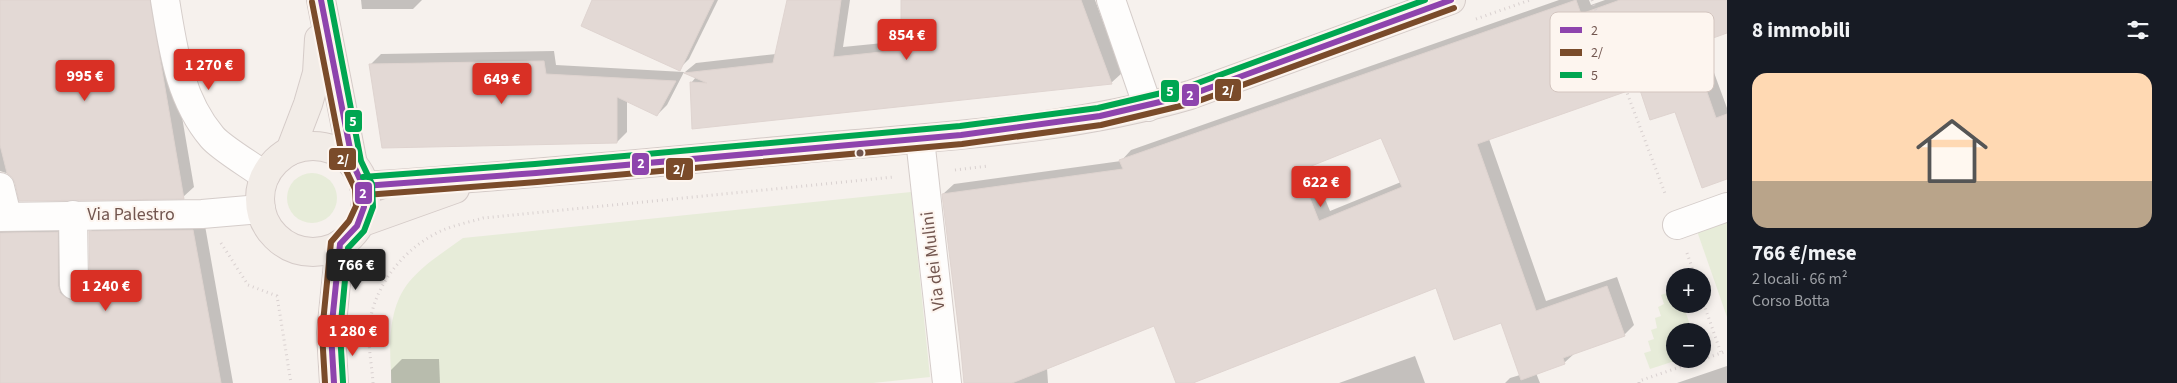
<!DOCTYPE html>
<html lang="it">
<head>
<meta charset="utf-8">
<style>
	:root { --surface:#171b24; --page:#20242c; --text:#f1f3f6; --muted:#9ea1a6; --line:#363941; --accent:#d93025 }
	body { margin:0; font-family:"Source Sans 3",sans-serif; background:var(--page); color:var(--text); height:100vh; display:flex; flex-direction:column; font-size:19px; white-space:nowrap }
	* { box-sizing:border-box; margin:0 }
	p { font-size:16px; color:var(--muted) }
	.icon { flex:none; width:28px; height:28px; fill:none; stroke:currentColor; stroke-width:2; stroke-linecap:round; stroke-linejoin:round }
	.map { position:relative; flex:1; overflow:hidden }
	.side { display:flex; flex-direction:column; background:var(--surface); width:450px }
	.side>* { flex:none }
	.buttons { position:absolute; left:1666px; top:268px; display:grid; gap:10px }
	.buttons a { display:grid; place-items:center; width:45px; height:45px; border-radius:50%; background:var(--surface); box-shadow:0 2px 8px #0003; font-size:25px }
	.price { position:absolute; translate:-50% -42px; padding:0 11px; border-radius:5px; background:var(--accent); color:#fff; font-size:16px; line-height:32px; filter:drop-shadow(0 1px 2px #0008) }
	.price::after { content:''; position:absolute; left:50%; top:30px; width:15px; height:11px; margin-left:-8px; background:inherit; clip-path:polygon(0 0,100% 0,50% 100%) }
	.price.current { background:#222; color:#fff }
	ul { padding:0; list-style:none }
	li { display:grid; align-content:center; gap:10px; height:265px; padding:0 25px }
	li+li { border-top:1px solid var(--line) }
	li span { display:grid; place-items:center; height:155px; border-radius:15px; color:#555 }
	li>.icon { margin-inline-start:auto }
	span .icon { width:90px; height:90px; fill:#fffc; stroke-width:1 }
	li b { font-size:21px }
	h2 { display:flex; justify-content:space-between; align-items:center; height:60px; padding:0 25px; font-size:21px }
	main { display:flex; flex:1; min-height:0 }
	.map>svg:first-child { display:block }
	.green { fill:#e7ecd9 }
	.shadow { fill:#0003; fill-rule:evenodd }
	.building { fill:#e3d9d5; stroke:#dfd4d0; fill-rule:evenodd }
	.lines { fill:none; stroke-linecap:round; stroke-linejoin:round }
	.minor-casing { stroke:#d5cdca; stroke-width:30 }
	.major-casing { stroke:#d5cbc8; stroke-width:30 }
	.path { stroke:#d9d1d0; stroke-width:3; stroke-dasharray:1 4; stroke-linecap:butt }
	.minor { stroke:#fefdfc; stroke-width:28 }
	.major { stroke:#f2ece7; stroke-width:28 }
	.bus-1-casing { stroke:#fdf5ef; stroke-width:10 }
	.bus-2-casing { stroke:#fdf5ef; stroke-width:10 }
	.bus-3-casing { stroke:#fdf5ef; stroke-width:10 }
	.bus-1 { stroke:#8e44ad; stroke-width:6 }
	.bus-2 { stroke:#7a4b2a; stroke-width:6 }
	.bus-3 { stroke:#00a651; stroke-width:6 }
	.bus-dot { fill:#72564f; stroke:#fdf5ef; stroke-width:2 }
	.labels { text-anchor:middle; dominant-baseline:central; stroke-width:4; stroke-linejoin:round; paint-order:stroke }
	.street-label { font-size:18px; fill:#72564f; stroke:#fdf5ef }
	.key { fill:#fdf5ef; stroke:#d3c5bf; stroke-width:1 }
	.key-label { font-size:14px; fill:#72564f }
	.line-badge { stroke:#fdf5ef; stroke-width:2 }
	.badge-label { font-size:14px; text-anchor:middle; font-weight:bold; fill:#fff }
</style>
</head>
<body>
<main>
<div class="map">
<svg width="1727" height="383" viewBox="0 0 1727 383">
	<rect width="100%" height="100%" fill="#f6f1ed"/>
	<g class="green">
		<circle cx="312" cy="198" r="25"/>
		<path d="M 911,192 L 930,377 L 873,383 L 392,383 C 389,350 387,309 409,282 C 424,264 444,252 463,238 Z"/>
		<path d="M 1727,220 L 1727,317 L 1697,231 Z"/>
		<path d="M 1675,290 L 1675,304 L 1683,304 L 1692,331 L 1675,331 L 1675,359 L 1681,359 L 1650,369 L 1644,353 L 1651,351 L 1648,341 L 1654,339 L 1651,330 L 1657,328 L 1655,318 L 1661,316 L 1658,307 L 1664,304 L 1661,295 Z"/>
	</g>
	<g class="shadow">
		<path d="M 0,0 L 162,0 L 194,187 L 183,197 L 16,182 L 12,175 L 0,171 Z"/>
		<path d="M 361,0 L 422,0 L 413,9 L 362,9 Z"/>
		<path d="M 594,0 L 718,0 L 689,59 L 679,69 Z"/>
		<path d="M 788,0 L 850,0 L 843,47 L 903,41 L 902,0 L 1095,0 L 1122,73 L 1111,83 L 693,128 L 691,83 L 696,77 L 685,72 L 696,63 L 776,54 Z"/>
		<path d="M 1559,0 L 1589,0 L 1591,5 L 1605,0 L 1727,0 L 1727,32 L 1702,40 L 1727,108 L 1727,178 L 1676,110 L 1639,86 L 1489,139 L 1546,301 L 1617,277 L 1634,325 L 1624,335 L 1575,353 L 1564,363 L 1536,373 L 1540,383 L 1505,383 L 1510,378 L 1520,375 L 1502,322 L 1437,287 L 1189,383 L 1177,383 L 1155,325 L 1047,368 L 1048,383 L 965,383 L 943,194 L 954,184 L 1121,161 L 1131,150 ZM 1382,136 L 1401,182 L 1330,211 L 1311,165 Z"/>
		<path d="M 554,51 L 556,65 L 684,72 L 667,105 L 657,115 L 627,100 L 627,132 L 617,142 L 371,64 L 381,54 Z"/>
		<path d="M 0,217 L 68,222 L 85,290 L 90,289 L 91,285 L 90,232 L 101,221 L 204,220 L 233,383 L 0,383 Z"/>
		<path d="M 1415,356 L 1425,383 L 1339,383 Z"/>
		<path d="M 402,359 L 439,359 L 440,383 L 391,383 L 391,370 Z"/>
		<path d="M 1727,366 L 1727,383 L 1677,383 Z"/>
	</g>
	<g class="building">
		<path d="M 0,0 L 150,0 L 184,199 L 19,201 L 15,183 L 12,177 L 7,173 L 0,145 Z"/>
		<path d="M 592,0 L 714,0 L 680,71 L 581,26 Z"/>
		<path d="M 787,0 L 841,0 L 833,57 L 901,50 L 901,0 L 1081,0 L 1112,84 L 692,129 L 690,82 L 707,83 L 684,73 L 773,63 Z"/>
		<path d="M 1576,0 L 1581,14 L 1620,0 L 1727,0 L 1727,33 L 1691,46 L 1716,118 L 1727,114 L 1727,179 L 1702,188 L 1675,112 L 1650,120 L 1639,87 L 1477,144 L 1536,311 L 1607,286 L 1625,336 L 1563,358 L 1565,364 L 1521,380 L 1501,323 L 1454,340 L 1436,288 L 1193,383 L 1176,383 L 1154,326 L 1012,383 L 964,383 L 960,341 L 942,194 L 1123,169 L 1119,160 ZM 1381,138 L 1402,187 L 1319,221 L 1299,171 Z"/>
		<path d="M 544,61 L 546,74 L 676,81 L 657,116 L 617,97 L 617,143 L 382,148 L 369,64 Z"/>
		<path d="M 193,230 L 221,383 L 0,383 L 0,233 L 58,232 L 58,286 L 60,293 L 66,298 L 75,301 L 82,299 L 87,293 L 90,285 L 89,231 Z"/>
	</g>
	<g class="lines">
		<g class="minor-casing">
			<g id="minor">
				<path d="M 165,0 C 173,48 179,98 212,137 C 221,148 252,166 265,176"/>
				<path d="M 1111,0 L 1148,107"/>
				<path d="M 920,139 L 947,383"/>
				<path d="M 0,187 L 7,216"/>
				<path d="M 73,215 L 74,285"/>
				<path d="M 0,217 L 202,214 L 261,209"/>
				<path d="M 1677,225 L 1727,207"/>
			</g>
		</g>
		<g class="major-casing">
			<g id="major">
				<path d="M 321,0 L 353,164"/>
				<circle cx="313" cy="199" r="53"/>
				<path d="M 290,151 L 308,104 L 317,73 L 319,39"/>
				<path d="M 364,186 C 517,176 670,161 822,147 C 945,136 1071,130 1190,95 L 1451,0"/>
				<path d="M 360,223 L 455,189"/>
				<path d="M 334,383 L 331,333 L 340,244"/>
			</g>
		</g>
		<g class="path">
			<path d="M 1592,0 L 1666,196"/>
			<path d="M 1476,19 L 1530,0"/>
			<path d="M 955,170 L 988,166"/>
			<path d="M 221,243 L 248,285 L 277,296 L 291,383"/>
			<path d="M 1687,253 L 1695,276"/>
			<path d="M 1702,299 L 1721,353"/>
			<path d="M 373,383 C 372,366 368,347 369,330 C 372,287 404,247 443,230 C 455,225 470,222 483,218 L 894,177"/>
			<path d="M 1639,383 L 1639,381 L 1727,351"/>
		</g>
		<use href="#minor" class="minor"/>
		<use href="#major" class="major"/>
		<g class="bus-1-casing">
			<g id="bus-1">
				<path d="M 321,0 L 353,164 L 363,186 L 364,207 L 357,226 L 340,244 L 331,333 L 334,383"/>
				<path d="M 364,186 L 536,173 L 961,135 L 1100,116 L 1190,95 L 1451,0"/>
			</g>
		</g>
		<g class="bus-2-casing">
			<g id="bus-2">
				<path d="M 312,2 L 344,166 L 355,189 L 356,206 L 349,221 L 331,242 L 322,333 L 325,383"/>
				<path d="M 365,195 L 537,182 L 962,144 L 1101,125 L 1193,103 L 1454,8"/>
			</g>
		</g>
		<g class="bus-3-casing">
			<g id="bus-3">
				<path d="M 330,0 L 361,161 L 372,184 L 373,207 L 364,231 L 348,248 L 340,333 L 343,382"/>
				<path d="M 363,177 L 535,164 L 960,126 L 1098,108 L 1187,87 L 1425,0"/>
			</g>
		</g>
		<use href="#bus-1" class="bus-1"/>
		<use href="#bus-2" class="bus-2"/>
		<use href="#bus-3" class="bus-3"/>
	</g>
	<circle class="bus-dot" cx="860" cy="153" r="4.5"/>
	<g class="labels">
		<g class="street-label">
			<text x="131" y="214">Via Palestro</text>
			<text transform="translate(933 261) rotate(-97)">Via dei Mulini</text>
		</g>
	</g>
	<rect x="1550" y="12" width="164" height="80" rx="8" class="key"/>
	<rect x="1560" y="27" width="22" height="6" fill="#8e44ad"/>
	<rect x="1560" y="49" width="22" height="7" fill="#7a4b2a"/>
	<rect x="1560" y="72" width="22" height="6" fill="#00a651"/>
	<g class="key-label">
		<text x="1591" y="35">2</text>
		<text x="1591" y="57">2/</text>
		<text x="1591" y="80">5</text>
	</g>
	<g class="line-badge">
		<rect x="1214" y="78" width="28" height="24" rx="5" fill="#7a4b2a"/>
		<rect x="1160" y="79" width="20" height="24" rx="5" fill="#00a651"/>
		<rect x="1181" y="83" width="19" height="24" rx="5" fill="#8e44ad"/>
		<rect x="344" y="109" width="19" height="24" rx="5" fill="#00a651"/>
		<rect x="328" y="147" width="29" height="24" rx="5" fill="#7a4b2a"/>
		<rect x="631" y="152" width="19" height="24" rx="5" fill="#8e44ad"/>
		<rect x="665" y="157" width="29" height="24" rx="5" fill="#7a4b2a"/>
		<rect x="354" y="181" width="19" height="24" rx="5" fill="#8e44ad"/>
	</g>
	<g class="badge-label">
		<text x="1228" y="95">2/</text>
		<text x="1170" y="96">5</text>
		<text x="1190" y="100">2</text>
		<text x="353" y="126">5</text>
		<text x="343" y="164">2/</text>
		<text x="641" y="168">2</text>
		<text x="679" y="174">2/</text>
		<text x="363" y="198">2</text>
	</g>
</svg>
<div class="buttons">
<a>+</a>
<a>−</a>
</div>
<b class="price" style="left:907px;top:61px">854 €</b>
<b class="price" style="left:209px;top:91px">1 270 €</b>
<b class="price" style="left:85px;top:102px">995 €</b>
<b class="price" style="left:502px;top:105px">649 €</b>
<b class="price" style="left:1321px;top:208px">622 €</b>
<b class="price current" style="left:356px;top:291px">766 €</b>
<b class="price" style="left:106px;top:312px">1 240 €</b>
<b class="price" style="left:353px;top:357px">1 280 €</b>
</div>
<section class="side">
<h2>8 immobili<svg class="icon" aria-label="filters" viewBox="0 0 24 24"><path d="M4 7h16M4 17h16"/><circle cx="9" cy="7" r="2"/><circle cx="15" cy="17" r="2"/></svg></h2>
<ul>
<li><span style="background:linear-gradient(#ffd9b3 70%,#b9a48a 0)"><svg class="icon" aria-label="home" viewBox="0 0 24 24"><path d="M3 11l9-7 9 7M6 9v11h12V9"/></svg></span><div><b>766 €/mese</b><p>2 locali · 66 m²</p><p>Corso Botta</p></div></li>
</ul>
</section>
</main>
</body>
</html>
